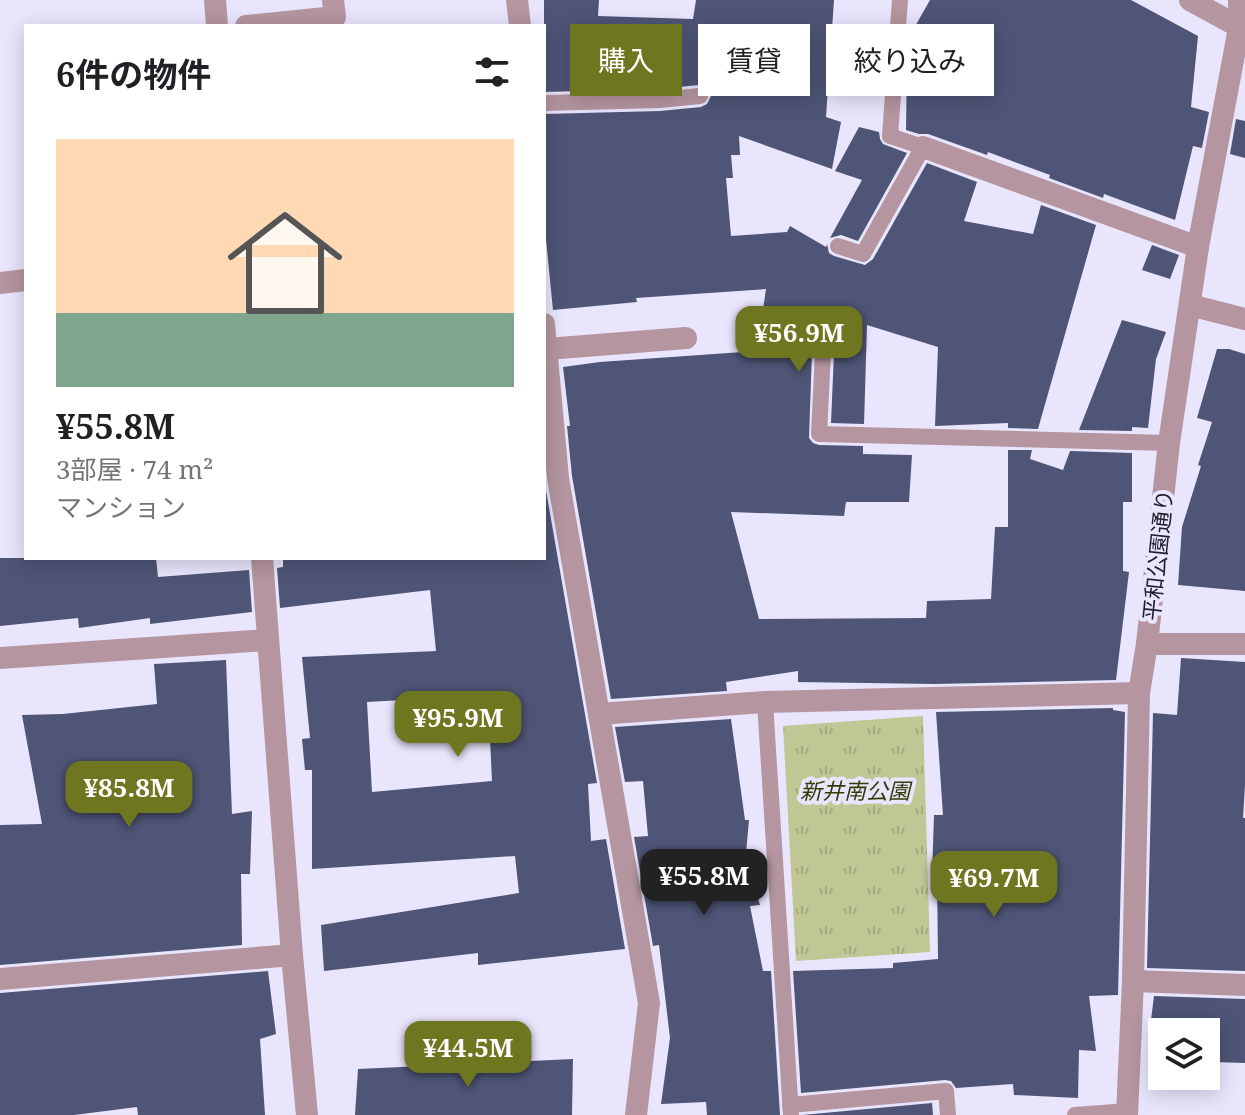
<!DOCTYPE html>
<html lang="ja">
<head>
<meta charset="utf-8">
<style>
	:root { --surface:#fff; --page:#f6f6f6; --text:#202124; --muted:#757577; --line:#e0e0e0; --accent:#6e761f }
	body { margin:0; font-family:"Noto Serif","Noto Sans JP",serif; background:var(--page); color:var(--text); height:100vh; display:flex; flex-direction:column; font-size:30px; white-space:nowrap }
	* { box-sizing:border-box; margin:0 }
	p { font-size:26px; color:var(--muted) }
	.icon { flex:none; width:44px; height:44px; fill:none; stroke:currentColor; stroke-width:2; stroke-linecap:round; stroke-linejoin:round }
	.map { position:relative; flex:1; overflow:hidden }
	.details { position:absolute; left:24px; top:24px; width:522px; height:536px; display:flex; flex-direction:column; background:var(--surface); border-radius:0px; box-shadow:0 4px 20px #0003 }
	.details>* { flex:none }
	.hud { position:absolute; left:570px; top:24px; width:554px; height:72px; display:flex; gap:16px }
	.controls { position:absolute; left:1148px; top:1018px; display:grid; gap:16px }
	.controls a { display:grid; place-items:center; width:72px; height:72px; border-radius:0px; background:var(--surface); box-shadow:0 4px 20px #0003; font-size:40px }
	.price { position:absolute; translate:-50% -68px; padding:0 18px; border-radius:16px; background:var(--accent); color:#fff; font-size:26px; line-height:52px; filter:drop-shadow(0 2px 4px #0008) }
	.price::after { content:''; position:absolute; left:50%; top:48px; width:24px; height:18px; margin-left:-12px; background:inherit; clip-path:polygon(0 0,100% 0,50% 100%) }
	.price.on { background:#222; color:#fff }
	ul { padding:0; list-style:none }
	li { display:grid; align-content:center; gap:16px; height:424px; padding:0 32px }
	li+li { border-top:2px solid var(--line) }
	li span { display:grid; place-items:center; height:248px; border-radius:0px; color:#555 }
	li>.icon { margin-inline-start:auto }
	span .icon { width:144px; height:144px; fill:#fffc; stroke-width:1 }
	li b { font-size:34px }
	h2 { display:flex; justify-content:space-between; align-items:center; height:96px; padding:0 32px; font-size:34px }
	.chip { padding:0 28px; border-radius:0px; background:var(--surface); box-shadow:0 4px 20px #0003; font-size:28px; line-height:72px }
	.chip.on { background:var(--accent); color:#fff }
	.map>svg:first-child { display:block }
	.park { fill:url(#park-tufts) }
	.building { fill:#4e5576; fill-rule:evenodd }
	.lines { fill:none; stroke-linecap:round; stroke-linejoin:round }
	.service { stroke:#b495a0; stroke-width:16 }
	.minor { stroke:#b495a0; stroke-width:22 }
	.labels { text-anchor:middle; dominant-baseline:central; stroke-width:8; stroke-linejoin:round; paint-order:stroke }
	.street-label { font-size:22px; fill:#23202e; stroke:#e9e5fd }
	.park-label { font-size:22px; font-style:italic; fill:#363a05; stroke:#e9e5fd }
</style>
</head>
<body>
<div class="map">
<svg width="1245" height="1115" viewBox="0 0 1245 1115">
	<defs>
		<pattern id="park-tufts" width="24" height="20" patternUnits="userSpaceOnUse" patternTransform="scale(2)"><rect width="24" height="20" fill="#c0c795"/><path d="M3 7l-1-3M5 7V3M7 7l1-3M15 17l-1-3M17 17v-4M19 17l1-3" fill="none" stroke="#a5ab81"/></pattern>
	</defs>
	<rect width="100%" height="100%" fill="#e9e5fd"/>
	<path class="park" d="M 923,716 L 930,952 L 796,961 L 783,726 Z"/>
	<g class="building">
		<path d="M 544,0 L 599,0 L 598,16 L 693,19 L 696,0 L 834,0 L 826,117 L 841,122 L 832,169 L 739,136 L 740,155 L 731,155 L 733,178 L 726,178 L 731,236 L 787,232 L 790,226 L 826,247 L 827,244 L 829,253 L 834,256 L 865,265 L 873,259 L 927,163 L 977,182 L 964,221 L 1033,234 L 1041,205 L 1096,225 L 1038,429 L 1008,428 L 1008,423 L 935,426 L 938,347 L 867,325 L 864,424 L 831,423 L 834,353 L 832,347 L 828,343 L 819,343 L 814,346 L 812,352 L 809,438 L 813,443 L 819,445 L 863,446 L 863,454 L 912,455 L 909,502 L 846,502 L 844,516 L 731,512 L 759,619 L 926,618 L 927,601 L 991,599 L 995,527 L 1008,527 L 1008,450 L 1032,450 L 1030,459 L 1063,470 L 1070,451 L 1132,453 L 1132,502 L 1123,502 L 1123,571 L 1129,572 L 1116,680 L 934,684 L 798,682 L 798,671 L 726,682 L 727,691 L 611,699 L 572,476 L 567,426 L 570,426 L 563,367 L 600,362 L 757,351 L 766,289 L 636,298 L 637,302 L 553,310 L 544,219 L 544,114 L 660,111 L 701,107 L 707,104 L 711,96 L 708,89 L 699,85 L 659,89 L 544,92 Z"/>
		<path d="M 930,0 L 1131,0 L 1198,36 L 1191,107 L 1209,112 L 1202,148 L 1193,146 L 1175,220 L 1104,194 L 1103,198 L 1049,178 L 1050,175 L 988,152 L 987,155 L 928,134 L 919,134 L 906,130 L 907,59 L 915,39 L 909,37 Z"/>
		<path d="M 1236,119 L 1245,121 L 1245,158 L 1230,154 Z"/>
		<path d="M 859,127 L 879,132 L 880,139 L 883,144 L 907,153 L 858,241 L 841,235 L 830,238 L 862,180 L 835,171 Z"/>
		<path d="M 1152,245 L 1179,255 L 1170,279 L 1142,270 Z"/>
		<path d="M 1122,320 L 1166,332 L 1156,359 L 1148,428 L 1132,427 L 1132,431 L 1079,430 Z"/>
		<path d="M 1217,349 L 1229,349 L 1245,354 L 1245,591 L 1178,585 L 1182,527 L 1201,466 L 1198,465 L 1212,422 L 1197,418 Z"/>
		<path d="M 544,479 L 597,783 L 588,784 L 591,841 L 606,839 L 625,949 L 478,965 L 478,953 L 324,971 L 321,925 L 519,893 L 515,856 L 312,869 L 312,770 L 305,770 L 302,739 L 310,738 L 302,657 L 436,651 L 430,590 L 280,608 L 277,568 L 283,567 L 283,558 L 544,558 ZM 488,694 L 492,781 L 372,792 L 367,702 L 440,698 L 440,700 Z"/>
		<path d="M 0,558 L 156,558 L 158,577 L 249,570 L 252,612 L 150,624 L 150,618 L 79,628 L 78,618 L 0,626 Z"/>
		<path d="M 1181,658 L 1245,662 L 1245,785 L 1243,818 L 1245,818 L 1245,971 L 1147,968 L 1153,713 L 1177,715 Z"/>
		<path d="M 226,660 L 232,814 L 252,811 L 250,874 L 241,874 L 242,945 L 0,965 L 0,825 L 42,824 L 22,715 L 63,714 L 157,704 L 154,664 Z"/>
		<path d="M 1113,708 L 1113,710 L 1125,712 L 1118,995 L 1089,996 L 1096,1051 L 1079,1050 L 1078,1098 L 1014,1095 L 1013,1084 L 956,1088 L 951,1081 L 945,1080 L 801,1093 L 793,971 L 893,968 L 893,963 L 938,959 L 937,876 L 932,876 L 934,815 L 943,815 L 936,712 Z"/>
		<path d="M 731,719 L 745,820 L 749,820 L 746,853 L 760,905 L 750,906 L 763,971 L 771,971 L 780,1115 L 707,1115 L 706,1102 L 661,1104 L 670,1038 L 659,945 L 653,946 L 634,837 L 648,836 L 643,781 L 625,782 L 615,727 Z"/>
		<path d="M 268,971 L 276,1034 L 260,1039 L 265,1115 L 138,1115 L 137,1107 L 74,1115 L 0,1115 L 0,993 Z"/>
		<path d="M 1154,996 L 1245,999 L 1245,1063 L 1215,1062 L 1215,1064 L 1206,1064 L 1206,1032 L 1162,1032 L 1162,1062 L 1152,1062 L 1153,1028 L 1150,1028 Z"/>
		<path d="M 573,1059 L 572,1115 L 355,1115 L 358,1069 Z"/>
		<path d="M 932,1103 L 933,1115 L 802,1115 Z"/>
	</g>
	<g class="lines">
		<g class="service">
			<path d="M 544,103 L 660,100 L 700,96"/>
			<path d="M 838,246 L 863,254 L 923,147 L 890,136 L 900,0"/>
			<path d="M 823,353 L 819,434 L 1169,443"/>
			<path d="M 765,702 L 791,1115"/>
			<path d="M 790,1105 L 946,1091 L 948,1115"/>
			<path d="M 1075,1115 L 1128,1111"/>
		</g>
		<g class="minor">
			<path d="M 215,0 L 217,26"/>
			<path d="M 517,0 L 520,26"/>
			<path d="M 1190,0 L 1245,30"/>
			<path d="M 246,26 L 335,17 L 333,0"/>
			<path d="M 923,147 L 1198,247"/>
			<path d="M 0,283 L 26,280"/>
			<path d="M 1190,305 L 1245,319"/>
			<path d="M 544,324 L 558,478 L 649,1003 L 636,1115"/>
			<path d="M 547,349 L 686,338"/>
			<path d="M 262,558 L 292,955 L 307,1115"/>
			<path d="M 1147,644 L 1245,644"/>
			<path d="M 0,658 L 268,640"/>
			<path d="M 599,714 L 765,702 L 1139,693"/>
			<path d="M 0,979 L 292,955"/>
			<path d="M 1133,981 L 1245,985"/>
			<path d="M 1127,1115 L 1133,981 L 1139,693 L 1147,644 L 1169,443 L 1198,247 L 1239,28 L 1239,0"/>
		</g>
	</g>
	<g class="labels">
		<g class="street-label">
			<text transform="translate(1157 555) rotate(-84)">平和公園通り</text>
		</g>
		<g class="park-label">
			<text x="855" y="790">新井南公園</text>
		</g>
	</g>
</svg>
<div class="controls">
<a><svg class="icon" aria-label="layers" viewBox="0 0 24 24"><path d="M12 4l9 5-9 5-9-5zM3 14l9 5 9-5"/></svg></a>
</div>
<b class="price" style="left:799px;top:374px">¥56.9M</b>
<b class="price" style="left:458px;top:759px">¥95.9M</b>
<b class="price" style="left:129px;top:829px">¥85.8M</b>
<b class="price on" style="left:704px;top:917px">¥55.8M</b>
<b class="price" style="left:994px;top:919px">¥69.7M</b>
<b class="price" style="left:468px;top:1089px">¥44.5M</b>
<div class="hud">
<a class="chip on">購入</a>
<a class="chip">賃貸</a>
<a class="chip">絞り込み</a>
</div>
<section class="details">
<h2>6件の物件<svg class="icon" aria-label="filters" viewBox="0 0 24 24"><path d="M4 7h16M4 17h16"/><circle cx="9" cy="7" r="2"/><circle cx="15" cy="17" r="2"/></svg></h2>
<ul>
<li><span style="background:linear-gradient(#ffd9b3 70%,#7fa58c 0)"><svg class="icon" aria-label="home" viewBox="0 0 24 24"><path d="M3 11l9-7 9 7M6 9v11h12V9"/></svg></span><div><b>¥55.8M</b><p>3部屋 · 74 m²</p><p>マンション</p></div></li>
</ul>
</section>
</div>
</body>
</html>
